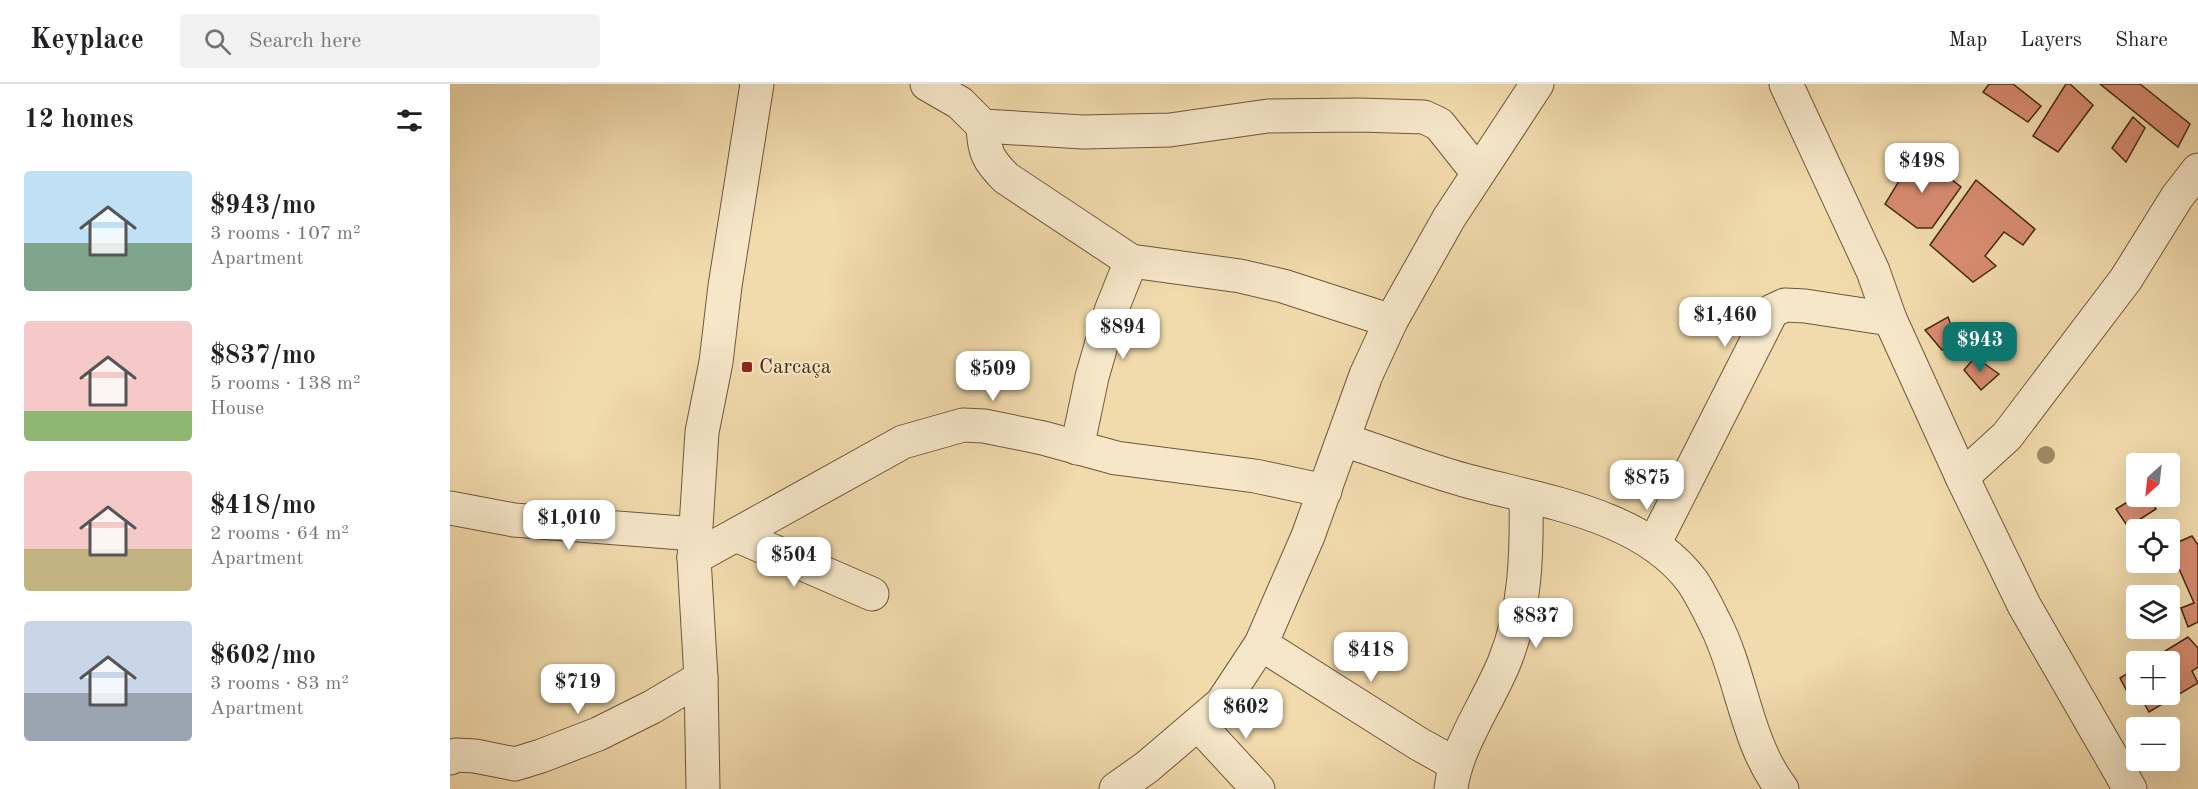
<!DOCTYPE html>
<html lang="en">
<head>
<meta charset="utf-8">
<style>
	:root { --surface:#fff; --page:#f2f2f2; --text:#202124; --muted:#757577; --line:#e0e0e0; --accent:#0f766e }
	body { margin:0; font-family:"Old Standard TT",serif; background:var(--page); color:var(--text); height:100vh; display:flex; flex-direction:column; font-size:22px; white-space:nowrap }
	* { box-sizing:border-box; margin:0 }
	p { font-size:20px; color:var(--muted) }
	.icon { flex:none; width:33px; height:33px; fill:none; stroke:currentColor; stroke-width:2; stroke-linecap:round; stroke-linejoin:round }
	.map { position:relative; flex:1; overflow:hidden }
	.details { display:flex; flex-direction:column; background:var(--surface); width:450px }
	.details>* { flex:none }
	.needle { width:39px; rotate:207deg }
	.fabs { position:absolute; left:1676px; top:369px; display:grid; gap:12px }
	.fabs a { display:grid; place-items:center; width:54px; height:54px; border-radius:6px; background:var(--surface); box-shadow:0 6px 24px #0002; font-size:30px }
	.price { position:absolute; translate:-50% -51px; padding:0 14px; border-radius:12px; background:#fff; color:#222; font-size:20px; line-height:39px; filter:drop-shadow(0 2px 3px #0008) }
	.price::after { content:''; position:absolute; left:50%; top:36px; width:18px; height:14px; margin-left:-9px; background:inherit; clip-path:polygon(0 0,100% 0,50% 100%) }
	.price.current { background:var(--accent); color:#fff }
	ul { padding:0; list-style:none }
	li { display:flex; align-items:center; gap:18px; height:150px; padding:0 24px }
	li span { display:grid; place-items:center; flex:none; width:168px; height:120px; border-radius:6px; color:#555 }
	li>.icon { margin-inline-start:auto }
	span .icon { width:72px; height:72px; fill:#fffc; stroke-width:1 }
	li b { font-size:26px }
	h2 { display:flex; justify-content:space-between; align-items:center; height:72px; padding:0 24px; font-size:26px }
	header { display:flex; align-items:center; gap:36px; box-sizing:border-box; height:84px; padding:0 30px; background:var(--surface); border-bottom:2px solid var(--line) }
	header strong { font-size:28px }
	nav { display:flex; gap:33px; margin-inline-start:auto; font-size:21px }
	.search { width:420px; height:54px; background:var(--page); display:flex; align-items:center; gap:15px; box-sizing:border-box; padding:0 21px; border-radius:6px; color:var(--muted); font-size:22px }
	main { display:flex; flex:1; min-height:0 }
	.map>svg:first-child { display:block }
	.building { fill:#d88c70; stroke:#452a15; stroke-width:1.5 }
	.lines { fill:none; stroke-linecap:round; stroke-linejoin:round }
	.minor-casing { stroke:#70563b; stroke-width:35 }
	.minor { stroke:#f6e7c9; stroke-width:33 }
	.tree { fill:#9f8a66 }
	.poi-dot { fill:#8f2418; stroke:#f6e7c9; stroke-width:2 }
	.labels { text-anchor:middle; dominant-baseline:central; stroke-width:4.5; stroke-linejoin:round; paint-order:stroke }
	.poi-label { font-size:21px; fill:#452a15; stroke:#f6e7c9; text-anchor:start }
</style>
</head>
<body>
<header>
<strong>Keyplace</strong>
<div class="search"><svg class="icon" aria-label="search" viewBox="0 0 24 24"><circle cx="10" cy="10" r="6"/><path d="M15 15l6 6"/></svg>Search here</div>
<nav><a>Map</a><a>Layers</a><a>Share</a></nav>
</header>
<main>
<section class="details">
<h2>12 homes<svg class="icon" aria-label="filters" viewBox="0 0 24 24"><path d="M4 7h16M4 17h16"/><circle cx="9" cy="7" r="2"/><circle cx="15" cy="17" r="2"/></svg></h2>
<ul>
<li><span style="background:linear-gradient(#bfe0f5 60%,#7fa58c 0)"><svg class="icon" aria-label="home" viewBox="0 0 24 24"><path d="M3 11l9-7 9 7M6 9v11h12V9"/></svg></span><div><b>$943/mo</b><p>3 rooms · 107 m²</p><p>Apartment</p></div></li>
<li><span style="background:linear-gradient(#f6c9c9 75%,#8fb573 0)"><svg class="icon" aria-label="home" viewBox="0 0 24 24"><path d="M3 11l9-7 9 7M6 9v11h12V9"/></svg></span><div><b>$837/mo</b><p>5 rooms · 138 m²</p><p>House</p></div></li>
<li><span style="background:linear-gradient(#f6c9c9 65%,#c2b280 0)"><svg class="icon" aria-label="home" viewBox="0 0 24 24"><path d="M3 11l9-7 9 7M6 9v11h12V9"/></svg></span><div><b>$418/mo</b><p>2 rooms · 64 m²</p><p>Apartment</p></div></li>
<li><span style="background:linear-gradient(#c9d6e8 60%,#9aa5b1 0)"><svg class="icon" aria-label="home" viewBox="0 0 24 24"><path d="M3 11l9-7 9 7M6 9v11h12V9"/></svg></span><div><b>$602/mo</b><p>3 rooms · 83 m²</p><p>Apartment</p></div></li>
</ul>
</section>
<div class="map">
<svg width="1748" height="705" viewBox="0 0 1748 705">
	<rect width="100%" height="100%" fill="#f1daac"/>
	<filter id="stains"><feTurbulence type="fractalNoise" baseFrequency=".00333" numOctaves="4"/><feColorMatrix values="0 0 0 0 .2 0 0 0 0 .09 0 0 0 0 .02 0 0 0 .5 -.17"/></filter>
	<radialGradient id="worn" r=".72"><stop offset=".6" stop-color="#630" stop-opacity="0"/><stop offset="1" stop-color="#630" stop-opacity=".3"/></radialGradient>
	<g class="building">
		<path d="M 1539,0 L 1563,0 L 1591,22 L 1578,38 L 1533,8 Z"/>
		<path d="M 1616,0 L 1620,0 L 1643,21 L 1608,68 L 1583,52 Z"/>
		<path d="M 1650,0 L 1690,0 L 1740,40 L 1728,63 Z"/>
		<path d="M 1683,33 L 1695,44 L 1676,78 L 1662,64 Z"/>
		<path d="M 1463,74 L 1474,74 L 1511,103 L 1482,144 L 1467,144 L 1435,120 Z"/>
		<path d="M 1526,96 L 1585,145 L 1573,161 L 1554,148 L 1535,172 L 1546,182 L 1523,198 L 1480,161 Z"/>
		<path d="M 1498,233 L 1508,259 L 1492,266 L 1475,246 Z"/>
		<path d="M 1525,273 L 1549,290 L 1531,306 L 1514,286 Z"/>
		<path d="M 1687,412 L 1698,412 L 1706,425 L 1678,443 L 1666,425 Z"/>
		<path d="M 1742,452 L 1748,461 L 1748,538 L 1738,543 L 1731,524 L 1744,519 L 1719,462 Z"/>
		<path d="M 1738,553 L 1748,564 L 1748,583 L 1742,587 L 1748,599 L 1699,628 L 1690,612 L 1682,617 L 1670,594 L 1686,584 L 1686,610 L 1719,610 L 1719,578 L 1697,578 Z"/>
	</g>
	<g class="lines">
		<g class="minor-casing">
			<g id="minor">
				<path d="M 477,0 L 510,19 L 533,42 L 633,48 L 720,46 L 818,32 L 909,31 L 974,33 L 989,40 L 1028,89"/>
				<path d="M 1336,0 L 1423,187 L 1440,235 L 1512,393 L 1574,521 L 1680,705"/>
				<path d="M 533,42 C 534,68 538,76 556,94 L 681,177 L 790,192 L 833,202 L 941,237"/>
				<path d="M 893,356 C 933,368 973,385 1014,396 C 1090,417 1191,429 1242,497 C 1251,510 1259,527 1266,541 C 1292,593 1296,658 1332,705"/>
				<path d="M 627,364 L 642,293 L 661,227 L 681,177"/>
				<path d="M 1512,393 L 1557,352 L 1676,195 L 1727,113 L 1748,86"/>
				<path d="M 0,424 L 64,436 L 245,450"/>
				<path d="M 286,451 L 422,510"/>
				<path d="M 1204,460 L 1322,227 L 1335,221 L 1355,222 L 1440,235"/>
				<path d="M 244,474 L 453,358 L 513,341 L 534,342 L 593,354 L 666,374 L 805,392 L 875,407"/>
				<path d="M 811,560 L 969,660 L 1005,680"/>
				<path d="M 748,640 L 808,705"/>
				<path d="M 0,674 L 6,671 L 25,672 L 65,680 L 91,672 L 148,650 L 202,623 L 251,594"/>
				<path d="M 253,705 L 251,594 L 244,474 L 252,348 L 266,278 L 275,202 L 307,0"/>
				<path d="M 666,705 L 697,683 L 772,619 L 811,560 L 858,452 L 916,291 L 941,237 L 999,134 L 1087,0"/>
				<path d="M 1001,705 C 1005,665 1038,618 1054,579 C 1076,526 1077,469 1076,412"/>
			</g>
		</g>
		<use href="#minor" class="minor"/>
	</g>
	<circle class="tree" cx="1596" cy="371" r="9"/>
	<rect class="poi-dot" x="291" y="277" width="12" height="12" rx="3"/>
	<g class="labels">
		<g class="poi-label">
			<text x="309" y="283">Carcaça</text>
		</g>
	</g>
	<rect width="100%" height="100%" filter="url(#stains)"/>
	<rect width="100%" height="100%" fill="url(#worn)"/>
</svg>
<div class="fabs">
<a><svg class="needle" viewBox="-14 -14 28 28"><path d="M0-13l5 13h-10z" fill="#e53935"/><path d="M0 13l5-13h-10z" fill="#757577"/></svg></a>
<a><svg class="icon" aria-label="locate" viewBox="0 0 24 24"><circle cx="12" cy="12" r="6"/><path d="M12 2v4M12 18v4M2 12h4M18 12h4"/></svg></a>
<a><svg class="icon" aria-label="layers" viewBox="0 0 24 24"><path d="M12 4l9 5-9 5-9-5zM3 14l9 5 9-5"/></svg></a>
<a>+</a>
<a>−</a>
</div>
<b class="price" style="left:1472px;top:110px">$498</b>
<b class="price" style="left:1275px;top:264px">$1,460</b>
<b class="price" style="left:673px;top:276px">$894</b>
<b class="price current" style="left:1530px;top:289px">$943</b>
<b class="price" style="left:543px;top:318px">$509</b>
<b class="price" style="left:1197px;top:427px">$875</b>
<b class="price" style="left:119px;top:467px">$1,010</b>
<b class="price" style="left:344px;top:504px">$504</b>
<b class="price" style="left:1086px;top:565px">$837</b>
<b class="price" style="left:921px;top:599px">$418</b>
<b class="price" style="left:128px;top:631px">$719</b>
<b class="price" style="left:796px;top:656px">$602</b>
</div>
</main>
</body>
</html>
